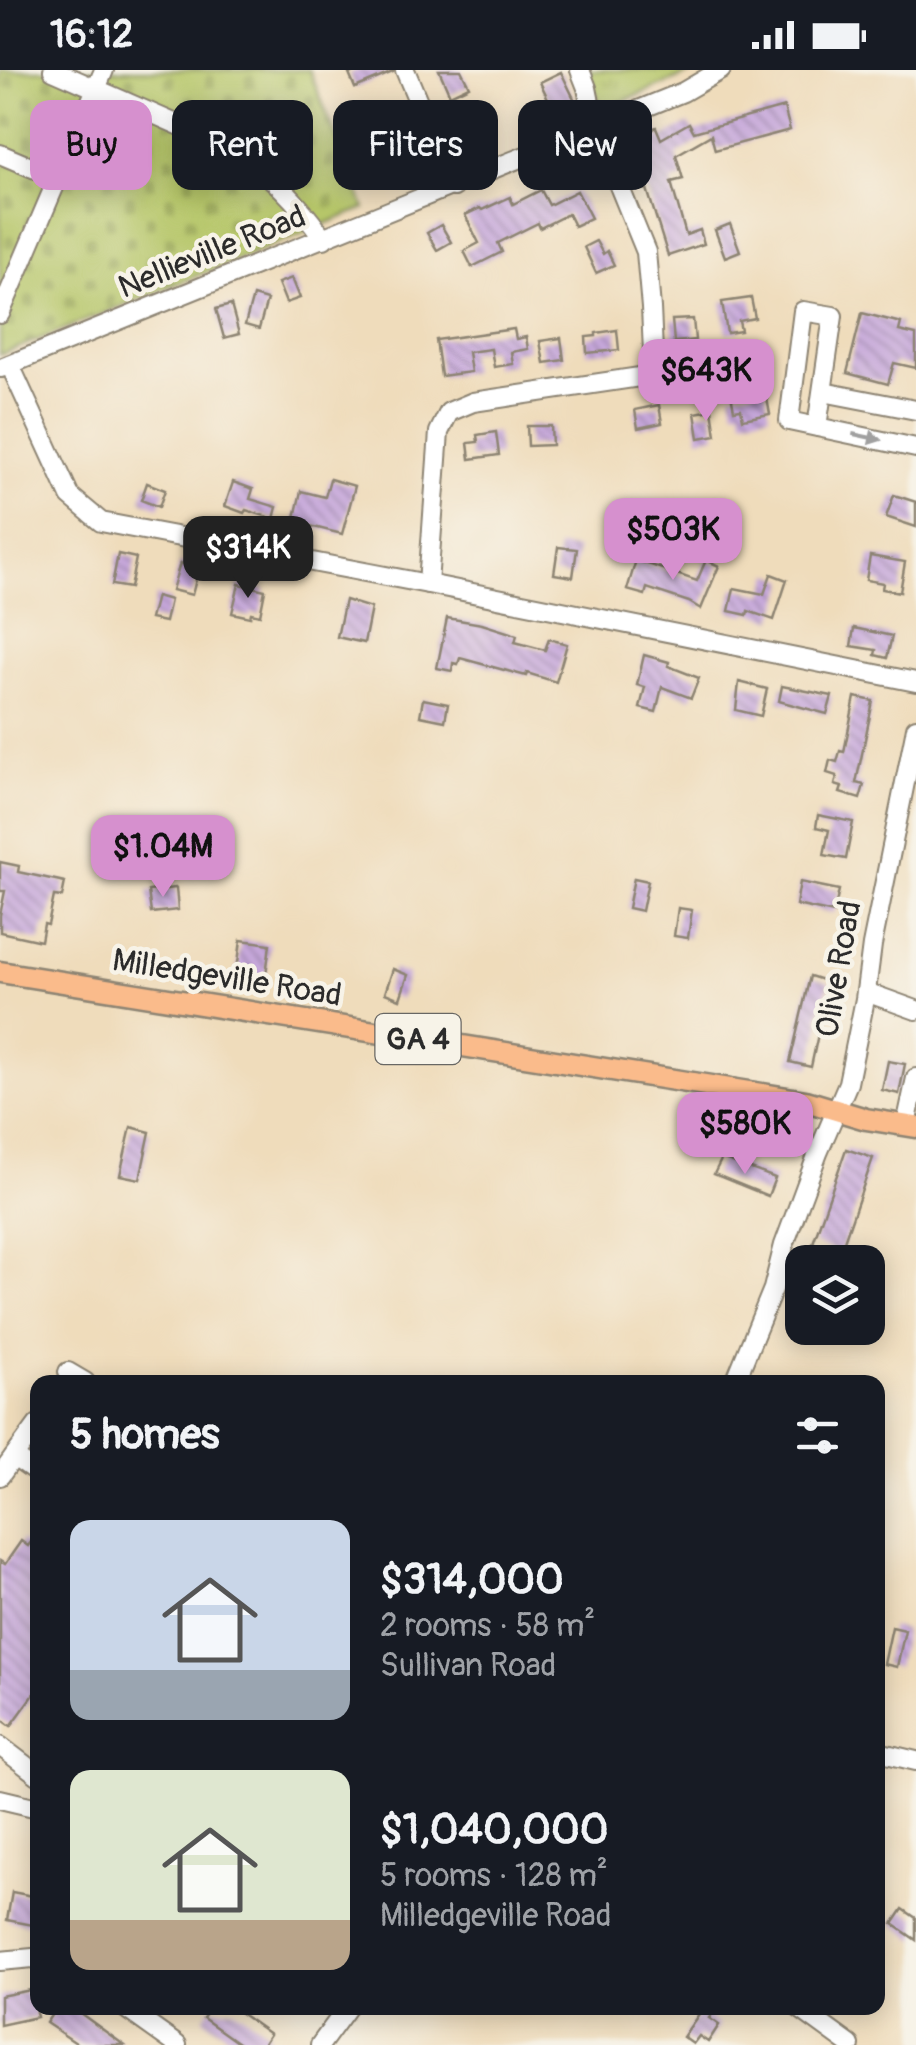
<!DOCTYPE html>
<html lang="en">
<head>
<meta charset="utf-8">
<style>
	:root { --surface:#171b24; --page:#242831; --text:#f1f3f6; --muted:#9ea1a6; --accent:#d690ce }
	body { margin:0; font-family:Pangolin,sans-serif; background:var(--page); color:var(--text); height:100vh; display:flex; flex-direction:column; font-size:38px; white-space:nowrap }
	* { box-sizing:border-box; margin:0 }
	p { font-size:32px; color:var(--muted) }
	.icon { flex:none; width:55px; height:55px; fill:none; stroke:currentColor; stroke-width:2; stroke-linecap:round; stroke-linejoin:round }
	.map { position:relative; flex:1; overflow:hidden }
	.panel { position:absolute; left:30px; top:1305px; width:855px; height:640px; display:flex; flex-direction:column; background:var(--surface); border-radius:20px; box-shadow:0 5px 25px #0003 }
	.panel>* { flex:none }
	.guide { position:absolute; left:30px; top:30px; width:858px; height:90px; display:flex; gap:20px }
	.controls { position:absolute; left:785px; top:1175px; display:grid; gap:20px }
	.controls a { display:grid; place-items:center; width:100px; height:100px; border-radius:20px; background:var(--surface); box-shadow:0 5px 25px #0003; font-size:50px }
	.price { position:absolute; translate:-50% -85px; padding:0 22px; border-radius:20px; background:var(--accent); color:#111; font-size:32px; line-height:65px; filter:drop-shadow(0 2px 5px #0008) }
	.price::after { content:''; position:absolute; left:50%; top:60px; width:30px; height:22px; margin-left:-15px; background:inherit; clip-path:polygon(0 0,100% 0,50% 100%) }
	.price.current { background:#222; color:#fff }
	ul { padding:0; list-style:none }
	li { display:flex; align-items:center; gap:30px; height:250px; padding:0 40px }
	li span { display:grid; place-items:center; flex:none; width:280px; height:200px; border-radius:20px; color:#555 }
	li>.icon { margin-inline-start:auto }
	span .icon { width:120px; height:120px; fill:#fffc; stroke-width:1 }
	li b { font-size:42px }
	h2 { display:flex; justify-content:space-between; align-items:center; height:120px; padding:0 40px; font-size:42px }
	.tag { padding:0 35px; border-radius:20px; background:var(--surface); box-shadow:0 5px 25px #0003; font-size:35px; line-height:90px }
	.tag.current { background:var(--accent); color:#111 }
	.status { display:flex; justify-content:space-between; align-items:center; height:70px; padding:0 50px; background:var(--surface); direction:ltr }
	.status svg { height:28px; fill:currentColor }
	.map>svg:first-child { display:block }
	.cemetery { fill:url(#cemetery-stones); stroke:#70784a; stroke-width:2.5 }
	.park { fill:url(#park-tufts); stroke:#70784a; stroke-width:2.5 }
	.building { fill:url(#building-back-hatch) }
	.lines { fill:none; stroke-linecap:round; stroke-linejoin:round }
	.minor-casing { stroke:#8d8473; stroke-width:22 }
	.major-casing { stroke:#8d8473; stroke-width:25 }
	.minor { stroke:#fff; stroke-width:18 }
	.major { stroke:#fabb8b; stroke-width:20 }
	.oneway { fill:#a0a0a0 }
	.labels { text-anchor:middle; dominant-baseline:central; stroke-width:9; stroke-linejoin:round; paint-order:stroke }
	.shield { fill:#f7f3e8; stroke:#686764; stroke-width:2.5 }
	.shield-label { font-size:30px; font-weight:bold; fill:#2b2b2b }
	.street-label { font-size:32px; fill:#2b2b2b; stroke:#f7f3e8 }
</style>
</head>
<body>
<div class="status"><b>16:12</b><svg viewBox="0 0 49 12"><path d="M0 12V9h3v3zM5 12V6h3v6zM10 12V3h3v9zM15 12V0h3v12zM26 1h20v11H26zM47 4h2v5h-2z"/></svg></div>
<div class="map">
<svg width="916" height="1975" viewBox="0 0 916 1975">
	<defs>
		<pattern id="cemetery-stones" width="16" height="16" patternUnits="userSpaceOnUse" patternTransform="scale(2.5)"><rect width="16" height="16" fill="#b6c669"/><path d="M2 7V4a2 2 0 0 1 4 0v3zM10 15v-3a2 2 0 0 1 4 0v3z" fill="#9daa5b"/></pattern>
		<pattern id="park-tufts" width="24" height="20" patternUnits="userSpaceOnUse" patternTransform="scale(2.5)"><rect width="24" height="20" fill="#b6c669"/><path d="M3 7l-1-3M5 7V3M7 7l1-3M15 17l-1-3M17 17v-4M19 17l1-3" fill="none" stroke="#9daa5b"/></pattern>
		<pattern id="building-back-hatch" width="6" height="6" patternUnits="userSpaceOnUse" patternTransform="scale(2.5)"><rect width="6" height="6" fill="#c6a7da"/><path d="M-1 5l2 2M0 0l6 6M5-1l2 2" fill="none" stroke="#a188b1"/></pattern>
	</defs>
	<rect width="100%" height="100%" fill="#f7f3e8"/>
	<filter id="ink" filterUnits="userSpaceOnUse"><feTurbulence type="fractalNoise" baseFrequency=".01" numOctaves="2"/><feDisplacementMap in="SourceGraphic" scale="20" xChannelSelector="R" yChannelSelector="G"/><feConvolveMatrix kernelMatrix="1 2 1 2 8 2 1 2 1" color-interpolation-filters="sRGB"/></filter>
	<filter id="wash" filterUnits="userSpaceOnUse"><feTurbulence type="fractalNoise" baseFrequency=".0048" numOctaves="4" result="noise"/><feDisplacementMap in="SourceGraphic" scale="40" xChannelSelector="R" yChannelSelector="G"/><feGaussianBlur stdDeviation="2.25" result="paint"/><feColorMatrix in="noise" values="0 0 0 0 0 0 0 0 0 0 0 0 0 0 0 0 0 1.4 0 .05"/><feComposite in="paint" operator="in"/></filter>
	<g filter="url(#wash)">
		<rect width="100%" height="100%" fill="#efdcbb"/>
		<path class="cemetery" d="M 0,0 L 309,0 L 365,138 L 0,285 Z"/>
		<path class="park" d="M 587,0 L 698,0 L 602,40 Z"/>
		<g id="blocks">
			<g class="building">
				<path d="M 358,0 L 393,0 L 393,2 L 355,18 L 349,4 Z"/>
				<path d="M 439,0 L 461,0 L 469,16 L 450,25 Z"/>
				<path d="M 561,2 L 578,37 L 538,55 L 533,44 L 551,35 L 540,12 Z"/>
				<path d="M 784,37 L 790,60 L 715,80 L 711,65 L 676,85 L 683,109 L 671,112 L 686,165 L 700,160 L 704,174 L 668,186 L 647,119 L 643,120 L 635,90 L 630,91 L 622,69 L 656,57 L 661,69 L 689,53 L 694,62 Z"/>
				<path d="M 541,120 L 549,135 L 577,121 L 591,148 L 574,156 L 568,144 L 540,158 L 538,153 L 498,173 L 502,182 L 472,197 L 464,181 L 479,173 L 465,145 L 480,138 L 482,140 L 510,127 L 513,134 Z"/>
				<path d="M 730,154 L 740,181 L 725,187 L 715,160 Z"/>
				<path d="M 441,155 L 451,172 L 437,180 L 427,163 Z"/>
				<path d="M 596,171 L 603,184 L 607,181 L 614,195 L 596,203 L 584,177 Z"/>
				<path d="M 292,208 L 300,228 L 286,233 L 278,213 Z"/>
				<path d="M 253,226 L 267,230 L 259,259 L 245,255 Z"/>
				<path d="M 751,228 L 755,248 L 739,251 L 741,261 L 727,263 L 722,232 Z"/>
				<path d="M 231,235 L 239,264 L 224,268 L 216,239 Z"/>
				<path d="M 862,243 L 901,253 L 899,261 L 916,265 L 916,298 L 894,293 L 888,314 L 847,303 Z"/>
				<path d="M 693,249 L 695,270 L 674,272 L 672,250 Z"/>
				<path d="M 514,259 L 516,269 L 526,267 L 528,279 L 511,282 L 513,294 L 494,297 L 491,279 L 468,282 L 471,302 L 441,306 L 436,270 Z"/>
				<path d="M 617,260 L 619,280 L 587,283 L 586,267 L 596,266 L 596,263 Z"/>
				<path d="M 561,268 L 564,290 L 544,293 L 540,271 Z"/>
				<path d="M 765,318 L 770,344 L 743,349 L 741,339 L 734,340 L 731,324 Z"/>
				<path d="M 659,335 L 662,353 L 638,358 L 635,340 Z"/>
				<path d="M 712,340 L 716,365 L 699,368 L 695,343 Z"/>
				<path d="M 527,356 L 551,356 L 552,375 L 528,376 Z"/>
				<path d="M 496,362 L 499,385 L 470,389 L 468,373 L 478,372 L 477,365 Z"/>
				<path d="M 330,409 L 355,416 L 342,464 L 294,452 L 301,421 L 325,427 Z"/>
				<path d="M 233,412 L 253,419 L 250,429 L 277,437 L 274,449 L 246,440 L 244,443 L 225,436 Z"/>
				<path d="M 147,413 L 165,420 L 159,437 L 141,430 Z"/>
				<path d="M 894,425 L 916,432 L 916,457 L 886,447 Z"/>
				<path d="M 558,477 L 577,479 L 573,507 L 554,504 Z"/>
				<path d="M 118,484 L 136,488 L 130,518 L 112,515 Z"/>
				<path d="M 870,486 L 905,492 L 900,522 L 882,519 L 883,513 L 866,510 Z"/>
				<path d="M 636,490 L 697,511 L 706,490 L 719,496 L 701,539 L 689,532 L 647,518 L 645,525 L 627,520 Z"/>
				<path d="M 180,493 L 199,498 L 192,525 L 172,520 Z"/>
				<path d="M 771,504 L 787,510 L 774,550 L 748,541 L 747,545 L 729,541 L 734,518 L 764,524 Z"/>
				<path d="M 239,514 L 265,520 L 260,545 L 251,543 L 250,547 L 232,543 Z"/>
				<path d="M 156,526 L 170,530 L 165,552 L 150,549 Z"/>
				<path d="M 345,530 L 371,538 L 364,573 L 337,567 Z"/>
				<path d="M 447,548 L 482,554 L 517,565 L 515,572 L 545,580 L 549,569 L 567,574 L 556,612 L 527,603 L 526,606 L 460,588 L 458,594 L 453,593 L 452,601 L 437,598 Z"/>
				<path d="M 854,558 L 892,566 L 887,588 L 875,585 L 876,580 L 851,576 Z"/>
				<path d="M 644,585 L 669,592 L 668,596 L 699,608 L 691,628 L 662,617 L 656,642 L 640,638 L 645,617 L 637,615 Z"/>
				<path d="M 739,612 L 767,619 L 761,646 L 736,640 Z"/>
				<path d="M 782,616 L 832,626 L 827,644 L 779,631 Z"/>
				<path d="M 855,627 L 873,631 L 856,713 L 864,715 L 860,729 L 840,723 L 842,717 L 835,715 L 837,706 L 827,703 L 830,690 L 837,692 L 840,681 L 844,682 Z"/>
				<path d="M 423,629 L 448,634 L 445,651 L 420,646 Z"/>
				<path d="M 818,745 L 853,752 L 846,789 L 824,785 L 829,760 L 816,757 Z"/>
				<path d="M 0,792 L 19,796 L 18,802 L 65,812 L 62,827 L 54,826 L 48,855 L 44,854 L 41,871 L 0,862 L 0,845 L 5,821 L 0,821 Z"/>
				<path d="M 634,808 L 648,811 L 642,841 L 628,838 Z"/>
				<path d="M 800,812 L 839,820 L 834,843 L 796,835 Z"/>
				<path d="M 176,818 L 178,840 L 151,843 L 148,821 Z"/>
				<path d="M 678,838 L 692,840 L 688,868 L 674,866 Z"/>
				<path d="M 241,870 L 270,874 L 265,912 L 236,908 Z"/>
				<path d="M 393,899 L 408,905 L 400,929 L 385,923 Z"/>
				<path d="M 810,906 L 829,912 L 818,950 L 821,950 L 811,997 L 790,992 Z"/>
				<path d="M 888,991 L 905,994 L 899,1024 L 882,1020 Z"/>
				<path d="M 131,1057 L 150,1062 L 140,1109 L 120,1105 Z"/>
				<path d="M 846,1079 L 873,1088 L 840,1183 L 813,1173 Z"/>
				<path d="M 722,1088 L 775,1108 L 768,1126 L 714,1104 Z"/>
				<path d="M 38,1463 L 38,1619 L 11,1656 L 0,1648 L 0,1491 L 5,1494 L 21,1471 L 28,1476 Z"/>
				<path d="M 892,1557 L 905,1560 L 897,1597 L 884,1594 Z"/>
				<path d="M 12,1822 L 38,1827 L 38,1856 L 7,1850 Z"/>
				<path d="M 903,1839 L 916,1848 L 916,1870 L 893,1854 Z"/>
				<path d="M 31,1920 L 37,1947 L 0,1955 L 0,1926 Z"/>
				<path d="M 56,1938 L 73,1938 L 124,1975 L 79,1975 L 46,1953 Z"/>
				<path d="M 211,1938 L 233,1938 L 270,1964 L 263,1975 L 241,1975 L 203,1948 Z"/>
				<path d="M 703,1938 L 713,1943 L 709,1948 L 719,1955 L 708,1972 L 699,1966 L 693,1974 L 683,1967 Z"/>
			</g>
		</g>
	</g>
	<g filter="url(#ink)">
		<use href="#blocks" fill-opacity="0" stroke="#8d8473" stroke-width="2.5"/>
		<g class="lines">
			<g class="minor-casing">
				<g id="minor">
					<path d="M 53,0 L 231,78 C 271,104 297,131 324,169"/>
					<path d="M 405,0 L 454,117"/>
					<path d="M 580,0 L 587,18 L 595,57 L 646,182 L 651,238 L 654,304"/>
					<path d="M 0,84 L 59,109"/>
					<path d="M 0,244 L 104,0"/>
					<path d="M 10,295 L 70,426 L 101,452 L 428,514 L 916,612"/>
					<path d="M 1,298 L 683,22 L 721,0"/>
					<path d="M 823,322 L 916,340"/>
					<path d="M 817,357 L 833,246 L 803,241 L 789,351 L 916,378"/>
					<path d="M 428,514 L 439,362 L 449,342 L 473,332 L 753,290"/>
					<path d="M 866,922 L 916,940"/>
					<path d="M 906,1055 L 916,1008"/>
					<path d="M 68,1302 L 85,1312"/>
					<path d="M 735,1312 L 773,1219 L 784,1175 L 818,1083 L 848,1013 L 865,929 L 872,875 L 916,658"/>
					<path d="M 14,1387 L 38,1404"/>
					<path d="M 0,1406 L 38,1354"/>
					<path d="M 0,1676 L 38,1705"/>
					<path d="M 878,1682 L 916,1691"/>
					<path d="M 0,1729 L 38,1738"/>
					<path d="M 0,1891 L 33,1888 L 38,1890"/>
					<path d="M 125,1938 L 177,1975"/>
					<path d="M 799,1938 L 850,1975"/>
					<path d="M 320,1975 L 347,1938"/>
				</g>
			</g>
			<g class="major-casing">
				<path id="major" d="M 0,902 L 806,1031 L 866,1049 L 916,1057"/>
			</g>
			<use href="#minor" class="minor"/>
			<use href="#major" class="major"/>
		</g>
		<defs><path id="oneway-solid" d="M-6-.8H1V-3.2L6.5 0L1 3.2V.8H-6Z" transform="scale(2.5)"/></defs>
		<use class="oneway" href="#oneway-solid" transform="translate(867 367) rotate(12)"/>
	</g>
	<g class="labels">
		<rect class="shield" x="375.5" y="944" width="85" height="50" rx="8"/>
		<g class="shield-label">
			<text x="418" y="969">GA 4</text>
		</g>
		<g class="street-label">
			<text transform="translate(212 182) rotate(-22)">Nellieville Road</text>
			<text transform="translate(839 899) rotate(-80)">Olive Road</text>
			<text transform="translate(227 908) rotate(9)">Milledgeville Road</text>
		</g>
	</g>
</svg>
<div class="controls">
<a><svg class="icon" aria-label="layers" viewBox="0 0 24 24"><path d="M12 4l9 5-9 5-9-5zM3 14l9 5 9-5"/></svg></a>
</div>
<b class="price" style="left:706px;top:354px">$643K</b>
<b class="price" style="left:673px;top:513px">$503K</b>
<b class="price current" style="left:248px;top:531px">$314K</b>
<b class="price" style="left:163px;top:830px">$1.04M</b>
<b class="price" style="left:745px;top:1107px">$580K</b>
<div class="guide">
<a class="tag current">Buy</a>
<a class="tag">Rent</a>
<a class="tag">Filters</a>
<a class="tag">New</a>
</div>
<section class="panel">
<h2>5 homes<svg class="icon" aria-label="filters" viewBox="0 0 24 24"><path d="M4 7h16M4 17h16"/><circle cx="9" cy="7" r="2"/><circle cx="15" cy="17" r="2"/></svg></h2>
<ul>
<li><span style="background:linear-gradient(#c9d6e8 75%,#9aa5b1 0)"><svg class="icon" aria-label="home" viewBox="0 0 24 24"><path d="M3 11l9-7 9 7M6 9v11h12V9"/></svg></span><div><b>$314,000</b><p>2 rooms · 58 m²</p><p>Sullivan Road</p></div></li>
<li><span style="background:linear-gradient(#dfe7d0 75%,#b9a48a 0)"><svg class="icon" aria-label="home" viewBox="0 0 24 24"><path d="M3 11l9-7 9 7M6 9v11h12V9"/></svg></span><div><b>$1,040,000</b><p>5 rooms · 128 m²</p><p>Milledgeville Road</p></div></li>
</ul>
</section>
</div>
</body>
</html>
